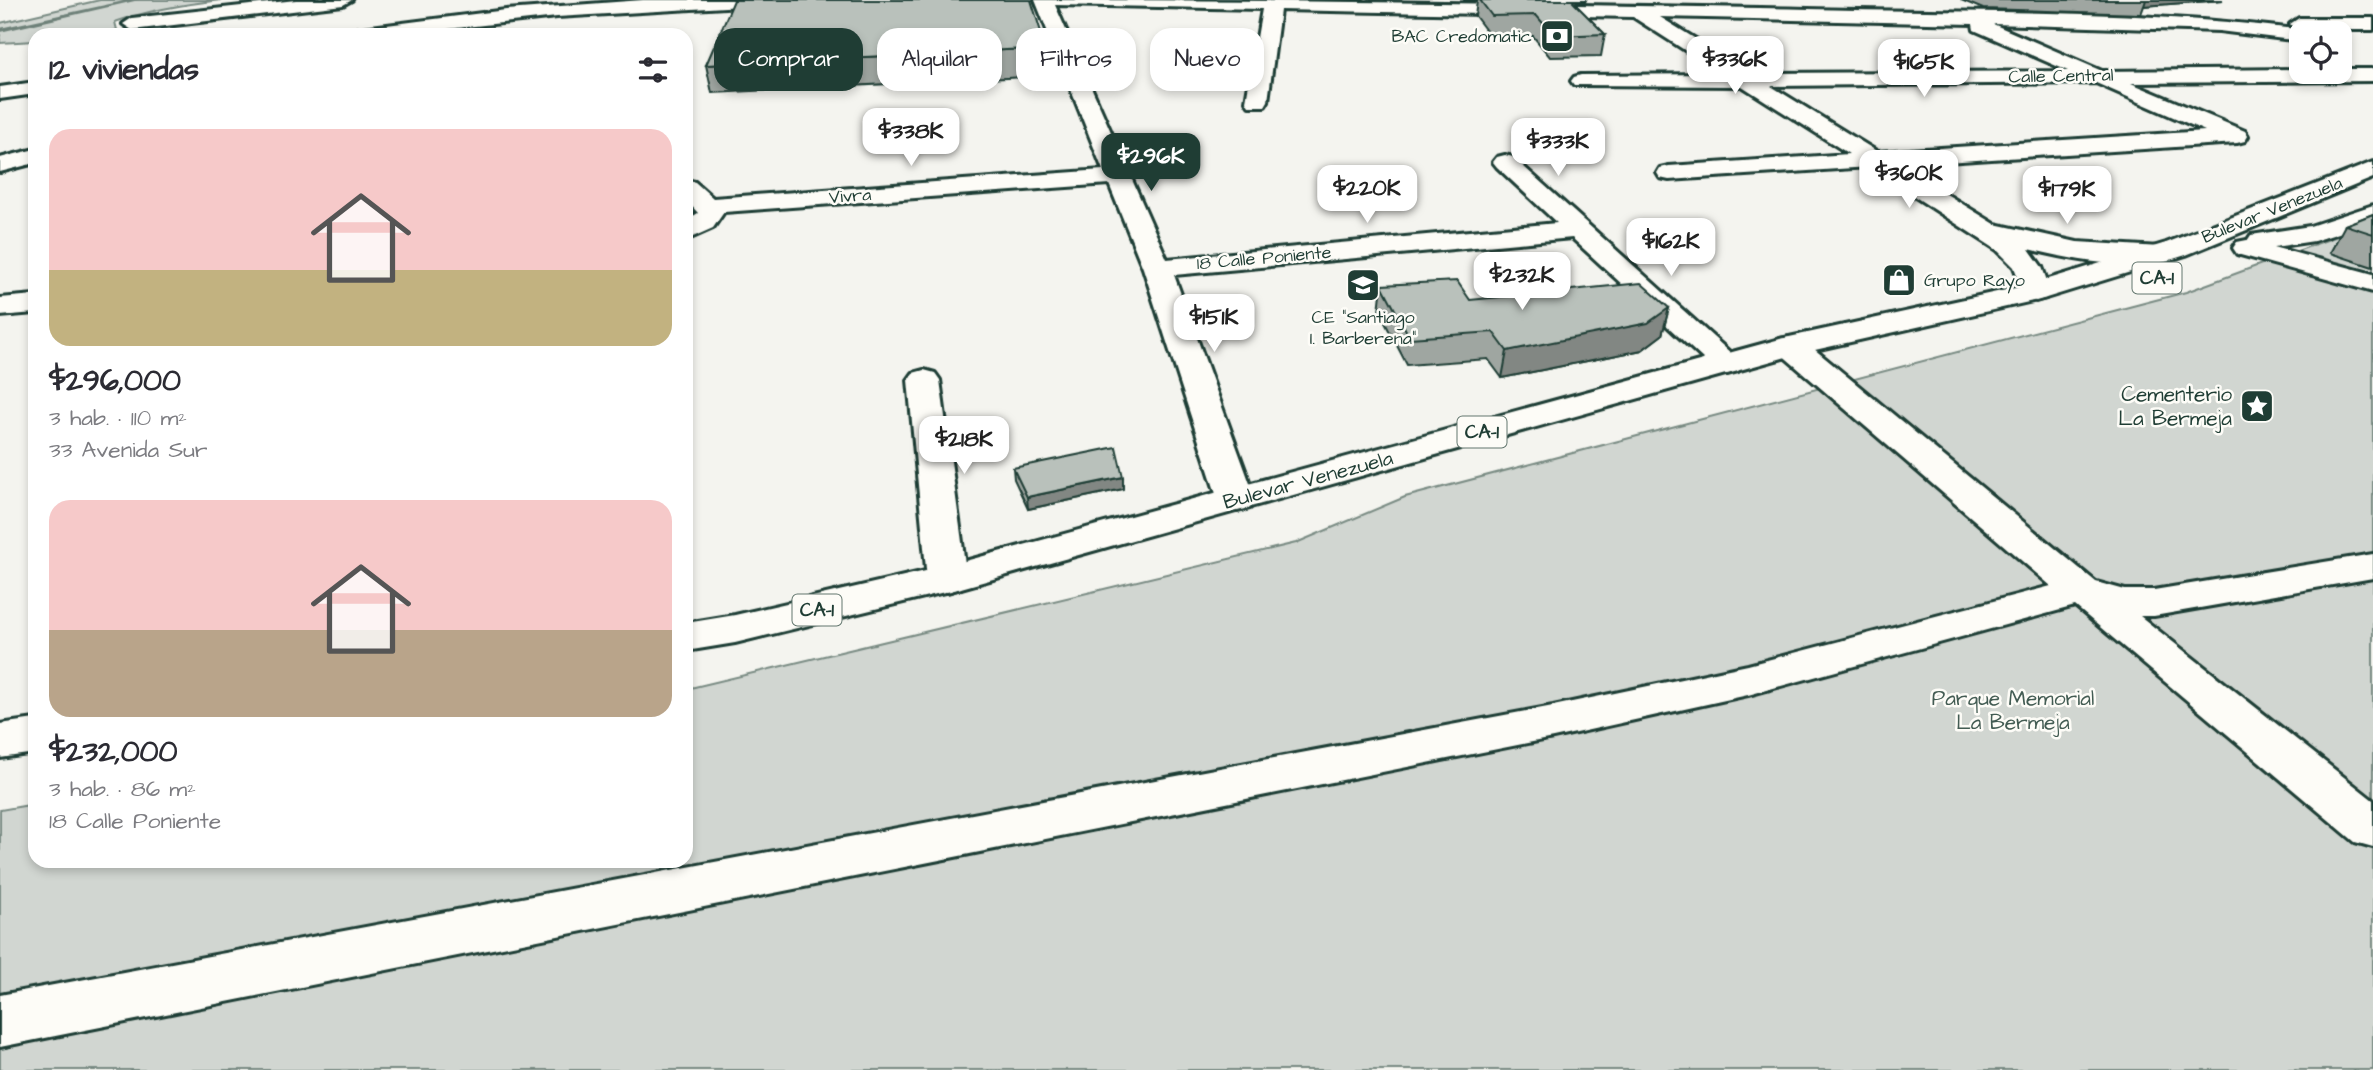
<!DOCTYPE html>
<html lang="es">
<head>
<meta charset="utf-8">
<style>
	:root { --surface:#fff; --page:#f2f2f3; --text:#2b2b33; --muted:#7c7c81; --accent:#1f3d34 }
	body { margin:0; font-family:"Architects Daughter",sans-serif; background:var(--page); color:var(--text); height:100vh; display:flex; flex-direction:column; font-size:26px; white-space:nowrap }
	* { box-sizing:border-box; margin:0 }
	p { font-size:23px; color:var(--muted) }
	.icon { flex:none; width:38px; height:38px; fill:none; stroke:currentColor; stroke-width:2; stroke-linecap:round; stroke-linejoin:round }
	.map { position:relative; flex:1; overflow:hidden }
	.sheet { position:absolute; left:28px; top:28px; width:665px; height:840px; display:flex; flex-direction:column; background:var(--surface); border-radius:21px; box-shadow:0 4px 10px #0003 }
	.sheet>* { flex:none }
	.top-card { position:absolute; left:714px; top:28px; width:665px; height:63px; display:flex; gap:14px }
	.fabs { position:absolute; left:2289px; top:21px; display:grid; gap:14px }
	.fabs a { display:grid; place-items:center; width:63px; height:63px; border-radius:14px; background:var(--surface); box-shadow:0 4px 10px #0003; font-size:35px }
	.price { position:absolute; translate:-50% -60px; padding:0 16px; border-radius:14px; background:#fff; color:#222; font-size:23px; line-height:46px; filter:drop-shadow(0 2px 4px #0008) }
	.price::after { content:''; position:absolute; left:50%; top:42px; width:21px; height:16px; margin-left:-10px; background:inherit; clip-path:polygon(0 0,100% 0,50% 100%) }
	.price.current { background:var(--accent); color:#fff }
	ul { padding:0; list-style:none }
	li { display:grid; align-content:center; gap:14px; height:371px; padding:0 21px }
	li span { display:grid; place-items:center; height:217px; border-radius:21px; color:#555 }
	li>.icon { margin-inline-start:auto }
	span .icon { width:126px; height:126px; fill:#fffc; stroke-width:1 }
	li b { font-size:30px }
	h2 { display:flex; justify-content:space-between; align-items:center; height:84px; padding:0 21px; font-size:30px }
	.pill { padding:0 24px; border-radius:21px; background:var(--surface); box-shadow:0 4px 10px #0003; font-size:24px; line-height:63px }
	.pill.current { background:var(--accent); color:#fff }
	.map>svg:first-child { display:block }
	.green { fill:#d1d6d1; stroke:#788a82; stroke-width:2 }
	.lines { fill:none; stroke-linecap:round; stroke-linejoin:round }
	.stream { fill:#6e8179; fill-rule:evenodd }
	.minor-casing { stroke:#1f3d34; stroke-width:6 }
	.highway-casing { stroke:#1f3d34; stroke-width:6 }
	.minor { fill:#fdfcf7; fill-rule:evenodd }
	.highway { fill:#fdfcf7; fill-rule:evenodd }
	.wall { fill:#9fa6a1; stroke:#1f3d34; stroke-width:2 }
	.shaded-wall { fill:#828783; stroke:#1f3d34; stroke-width:2 }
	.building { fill:#b9c1bb; stroke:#1f3d34; stroke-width:2 }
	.labels { text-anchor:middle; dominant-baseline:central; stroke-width:5; stroke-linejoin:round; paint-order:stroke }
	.far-poi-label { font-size:18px; fill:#1f3d34; stroke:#fdfcf7; text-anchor:end }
	.far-street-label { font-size:18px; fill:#1f3d34; stroke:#fdfcf7 }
	.shield { fill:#fdfcf7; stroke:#62766e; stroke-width:2 }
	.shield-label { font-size:19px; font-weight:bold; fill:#1f3d34 }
	.poi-label { font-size:21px; fill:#1f3d34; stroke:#fdfcf7; text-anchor:end }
	.street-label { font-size:21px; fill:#1f3d34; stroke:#fdfcf7 }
	.park-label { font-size:21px; fill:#435c53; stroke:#fdfcf7 }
</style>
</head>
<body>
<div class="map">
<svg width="2373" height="1070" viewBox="0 0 2373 1070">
	<rect width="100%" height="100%" fill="#f4f4ef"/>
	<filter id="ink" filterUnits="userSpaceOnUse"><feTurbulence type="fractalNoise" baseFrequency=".0143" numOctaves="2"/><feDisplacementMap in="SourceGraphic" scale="14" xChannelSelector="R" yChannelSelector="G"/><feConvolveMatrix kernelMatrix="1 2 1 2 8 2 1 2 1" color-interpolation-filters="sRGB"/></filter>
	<g filter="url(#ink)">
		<g class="green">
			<path d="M 100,0 L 221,0 C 185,4 149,10 115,22 L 117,30 L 98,35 L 35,35 L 35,41 L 0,43 L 0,23 Z"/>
			<path d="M 2373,223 L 2373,1070 L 0,1070 L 0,810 L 35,804 L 35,861 L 686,861 L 686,689 L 1296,543 L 1405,497 L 2186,292 Z"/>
		</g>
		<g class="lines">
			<path class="stream" d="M 128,0 L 139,0 L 0,32 L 0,28 Z"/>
			<g class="minor-casing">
				<g id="minor">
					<path d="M 296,0 L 352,0 L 343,5 L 132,30 L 123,24 L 132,18 Z"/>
					<path d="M 643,0 L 768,0 L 759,5 L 557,17 L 392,35 L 345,35 L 355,29 L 506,10 Z"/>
					<path d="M 1035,0 C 1293,0 1550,4 1808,9 C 1970,13 2134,9 2295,29 L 2290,24 L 2299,18 L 2373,18 L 2373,30 L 2302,30 L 2309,33 L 2301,33 L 2301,41 L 2219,31 L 1993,24 L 2102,71 L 2301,69 L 2301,72 L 2340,72 L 2340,69 L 2373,69 L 2373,81 L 2131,83 L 2245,131 L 2248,136 L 2245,141 L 2237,143 L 1899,165 L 1995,224 L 2077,242 L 2160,247 L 2170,249 L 2174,255 L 2170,261 C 2129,271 2069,259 2029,249 L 2042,267 L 2051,292 L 2046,298 L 2036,301 L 2026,298 L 2014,267 L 1997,250 L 1869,167 L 1669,180 L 1660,178 L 1657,173 L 1660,168 L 1669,166 L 1849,154 L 1742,86 L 1574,85 L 1571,81 L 1574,77 L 1581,75 L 1722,74 L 1633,17 L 1280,10 L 1268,101 L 1265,106 L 1249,106 L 1246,101 L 1262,9 L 1055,5 L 1167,259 L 1557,223 L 1497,167 L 1493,162 L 1497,157 L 1505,155 L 1513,157 L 1743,364 L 1738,371 L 1727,374 L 1716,371 L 1572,238 L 1174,275 L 1256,500 L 1250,508 L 1237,511 L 1224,508 L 1218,500 L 1143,268 L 1109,184 L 724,212 L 713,228 L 686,240 L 686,221 L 698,213 L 686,200 L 686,180 L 695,182 L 713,198 L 1103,170 ZM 1660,17 L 1973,24 L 1974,30 L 2068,71 L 1751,73 ZM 2096,83 L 2205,131 L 1878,152 L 1771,86 Z"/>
					<path d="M 35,82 L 35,94 L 0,99 L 0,87 Z"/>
					<path d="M 35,149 L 35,163 L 0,172 L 0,158 Z"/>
					<path d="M 2247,240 L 2373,274 L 2373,292 L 2237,254 L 2233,248 L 2237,242 Z"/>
					<path d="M 35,295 L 35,313 L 0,316 L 0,298 Z"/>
					<path d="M 1791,337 L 1802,339 L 2096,582 L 2125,590 L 2154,590 L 2373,554 L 2373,578 L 2154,616 L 2140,616 L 2373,800 L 2373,847 L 2355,842 L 2075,606 L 1748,695 L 1553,738 L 0,1047 L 0,995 L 1553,706 L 1748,665 L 2051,586 L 1780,353 L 1775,346 L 1780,339 Z"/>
					<path d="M 924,370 L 935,373 L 940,380 L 967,579 L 961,588 L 947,592 L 933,588 L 927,579 L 908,380 L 913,373 Z"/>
				</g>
			</g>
			<g class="highway-casing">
				<g id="highway">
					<path d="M 2373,162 L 2373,178 L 2186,255 L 2046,298 L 1797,354 L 961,588 L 735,643 L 686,651 L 686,623 L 735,615 L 943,567 L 1780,339 L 2029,285 L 2166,243 Z"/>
					<path d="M 2373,205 L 2373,222 L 2314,241 L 2261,249 L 2251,247 L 2247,241 L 2251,235 L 2310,226 Z"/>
					<path d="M 35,719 L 35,753 L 0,758 L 0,724 Z"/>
				</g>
			</g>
			<use href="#minor" class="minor"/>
			<use href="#highway" class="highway"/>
		</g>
		<g class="wall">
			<path d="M 1463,0 L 1586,0 L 1585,2 L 1576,2 L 1575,4 L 1605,34 L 1601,56 L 1550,57 L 1533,36 L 1490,36 L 1475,16 L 1477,1 Z"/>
			<path d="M 1961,0 L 2223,0 L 2144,6 L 2141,14 L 1983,9 Z"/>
			<path d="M 1046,48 L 1048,76 L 712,93 L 706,65 Z"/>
			<path d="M 2373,214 L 2373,267 L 2330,253 L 2345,225 Z"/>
			<path d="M 1382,285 L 1470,300 L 1669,308 L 1662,335 L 1642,350 L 1502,378 L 1488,359 L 1407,365 L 1379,311 Z"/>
			<path d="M 1013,468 L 1123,489 L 1028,509 L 1014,479 Z"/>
		</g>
		<g class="shaded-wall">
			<path d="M 2146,0 L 2223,0 L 2144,6 Z"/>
			<path d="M 1669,308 L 1662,335 L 1642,350 L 1502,378 L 1507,351 Z"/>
			<path d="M 1123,477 L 1123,489 L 1028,509 L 1027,497 Z"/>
		</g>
		<g class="building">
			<path d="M 734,0 L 1031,0 L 1046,48 L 706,65 Z"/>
			<path d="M 1480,0 L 1575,0 L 1573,2 L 1605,34 L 1554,36 L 1536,15 L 1492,16 Z"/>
			<path d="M 2373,214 L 2373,234 L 2345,225 Z"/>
			<path d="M 1457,281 L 1470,300 L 1641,283 L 1669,308 L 1648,323 L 1507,351 L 1493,332 L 1410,338 L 1382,285 Z"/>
			<path d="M 1116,447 L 1123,477 L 1027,497 L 1013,468 Z"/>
		</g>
	</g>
	<defs>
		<g id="bank-square" transform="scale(1.75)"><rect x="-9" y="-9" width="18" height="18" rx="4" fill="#1f3d34" stroke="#fdfcf7"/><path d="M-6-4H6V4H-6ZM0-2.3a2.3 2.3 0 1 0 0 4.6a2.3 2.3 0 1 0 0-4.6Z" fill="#fff"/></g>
		<g id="shop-square" transform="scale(1.75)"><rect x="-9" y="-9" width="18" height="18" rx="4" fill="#1f3d34" stroke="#fdfcf7"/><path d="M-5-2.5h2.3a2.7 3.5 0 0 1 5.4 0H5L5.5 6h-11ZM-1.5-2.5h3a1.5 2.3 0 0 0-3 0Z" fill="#fff"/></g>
		<g id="school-square" transform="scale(1.75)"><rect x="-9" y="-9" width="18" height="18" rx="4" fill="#1f3d34" stroke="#fdfcf7"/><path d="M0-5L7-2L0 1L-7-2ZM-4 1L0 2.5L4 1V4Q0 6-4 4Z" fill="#fff"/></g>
		<g id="sight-square" transform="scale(1.75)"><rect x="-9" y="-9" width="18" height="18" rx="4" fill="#1f3d34" stroke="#fdfcf7"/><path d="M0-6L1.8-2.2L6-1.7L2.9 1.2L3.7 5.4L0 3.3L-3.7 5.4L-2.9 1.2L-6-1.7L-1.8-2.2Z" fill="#fff"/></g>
	</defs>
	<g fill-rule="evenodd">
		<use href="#bank-square" x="1557" y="36"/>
		<use href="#shop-square" x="1899" y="280"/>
		<use href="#school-square" x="1363" y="285"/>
		<use href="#sight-square" x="2257" y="406"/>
	</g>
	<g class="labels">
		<g class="far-poi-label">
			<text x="1532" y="36">BAC Credomatic</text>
			<text x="1924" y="280" text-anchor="start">Grupo Rayo</text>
			<text x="1363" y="317" text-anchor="middle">CE "Santiago<tspan x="1363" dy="21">I. Barberena"</tspan></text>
		</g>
		<g class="far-street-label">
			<text transform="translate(2061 76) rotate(-1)">Calle Central</text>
			<text transform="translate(850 196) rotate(-4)">Vivra</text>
			<text transform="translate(2272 210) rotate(-22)">Bulevar Venezuela</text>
			<text transform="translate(1264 258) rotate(-5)">18 Calle Poniente</text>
		</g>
		<g class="shield">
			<rect x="2132.5" y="262.5" width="49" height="31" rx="5"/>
			<rect x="1457.5" y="416.5" width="49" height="31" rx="5"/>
			<rect x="792.5" y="594.5" width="49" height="31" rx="5"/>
		</g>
		<g class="shield-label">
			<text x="2157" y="278">CA-1</text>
			<text x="1482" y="432">CA-1</text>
			<text x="817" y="610">CA-1</text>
		</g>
		<g class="poi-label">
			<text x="2232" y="394">Cementerio<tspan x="2232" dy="24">La Bermeja</tspan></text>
		</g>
		<g class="street-label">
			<text transform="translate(1308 480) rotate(-15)">Bulevar Venezuela</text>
		</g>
		<g class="park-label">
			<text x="2013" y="698">Parque Memorial<tspan x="2013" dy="24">La Bermeja</tspan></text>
		</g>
	</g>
</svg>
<div class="fabs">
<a><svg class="icon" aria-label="locate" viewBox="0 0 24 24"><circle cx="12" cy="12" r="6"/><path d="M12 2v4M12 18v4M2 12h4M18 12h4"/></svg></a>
</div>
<b class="price" style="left:1735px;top:96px">$336K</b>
<b class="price" style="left:1924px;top:99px">$165K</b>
<b class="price" style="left:911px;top:168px">$338K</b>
<b class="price" style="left:1558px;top:178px">$333K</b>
<b class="price current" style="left:1151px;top:193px">$296K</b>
<b class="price" style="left:1909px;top:210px">$360K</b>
<b class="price" style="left:1367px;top:225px">$220K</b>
<b class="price" style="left:2067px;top:226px">$179K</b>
<b class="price" style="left:1671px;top:278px">$162K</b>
<b class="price" style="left:1522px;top:312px">$232K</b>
<b class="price" style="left:1214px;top:354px">$151K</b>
<b class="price" style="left:964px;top:476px">$218K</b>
<div class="top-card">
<a class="pill current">Comprar</a>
<a class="pill">Alquilar</a>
<a class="pill">Filtros</a>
<a class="pill">Nuevo</a>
</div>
<section class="sheet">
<h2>12 viviendas<svg class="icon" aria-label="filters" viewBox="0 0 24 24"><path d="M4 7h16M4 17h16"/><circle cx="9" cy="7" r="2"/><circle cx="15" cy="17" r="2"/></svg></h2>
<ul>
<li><span style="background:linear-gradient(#f6c9c9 65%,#c2b280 0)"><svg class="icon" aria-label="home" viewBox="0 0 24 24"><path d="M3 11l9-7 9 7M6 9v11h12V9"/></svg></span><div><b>$296,000</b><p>3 hab. · 110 m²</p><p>33 Avenida Sur</p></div></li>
<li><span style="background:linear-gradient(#f6c9c9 60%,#b9a48a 0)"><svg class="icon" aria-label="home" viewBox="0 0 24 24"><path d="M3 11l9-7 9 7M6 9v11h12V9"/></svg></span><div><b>$232,000</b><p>3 hab. · 86 m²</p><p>18 Calle Poniente</p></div></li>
</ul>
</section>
</div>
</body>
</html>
